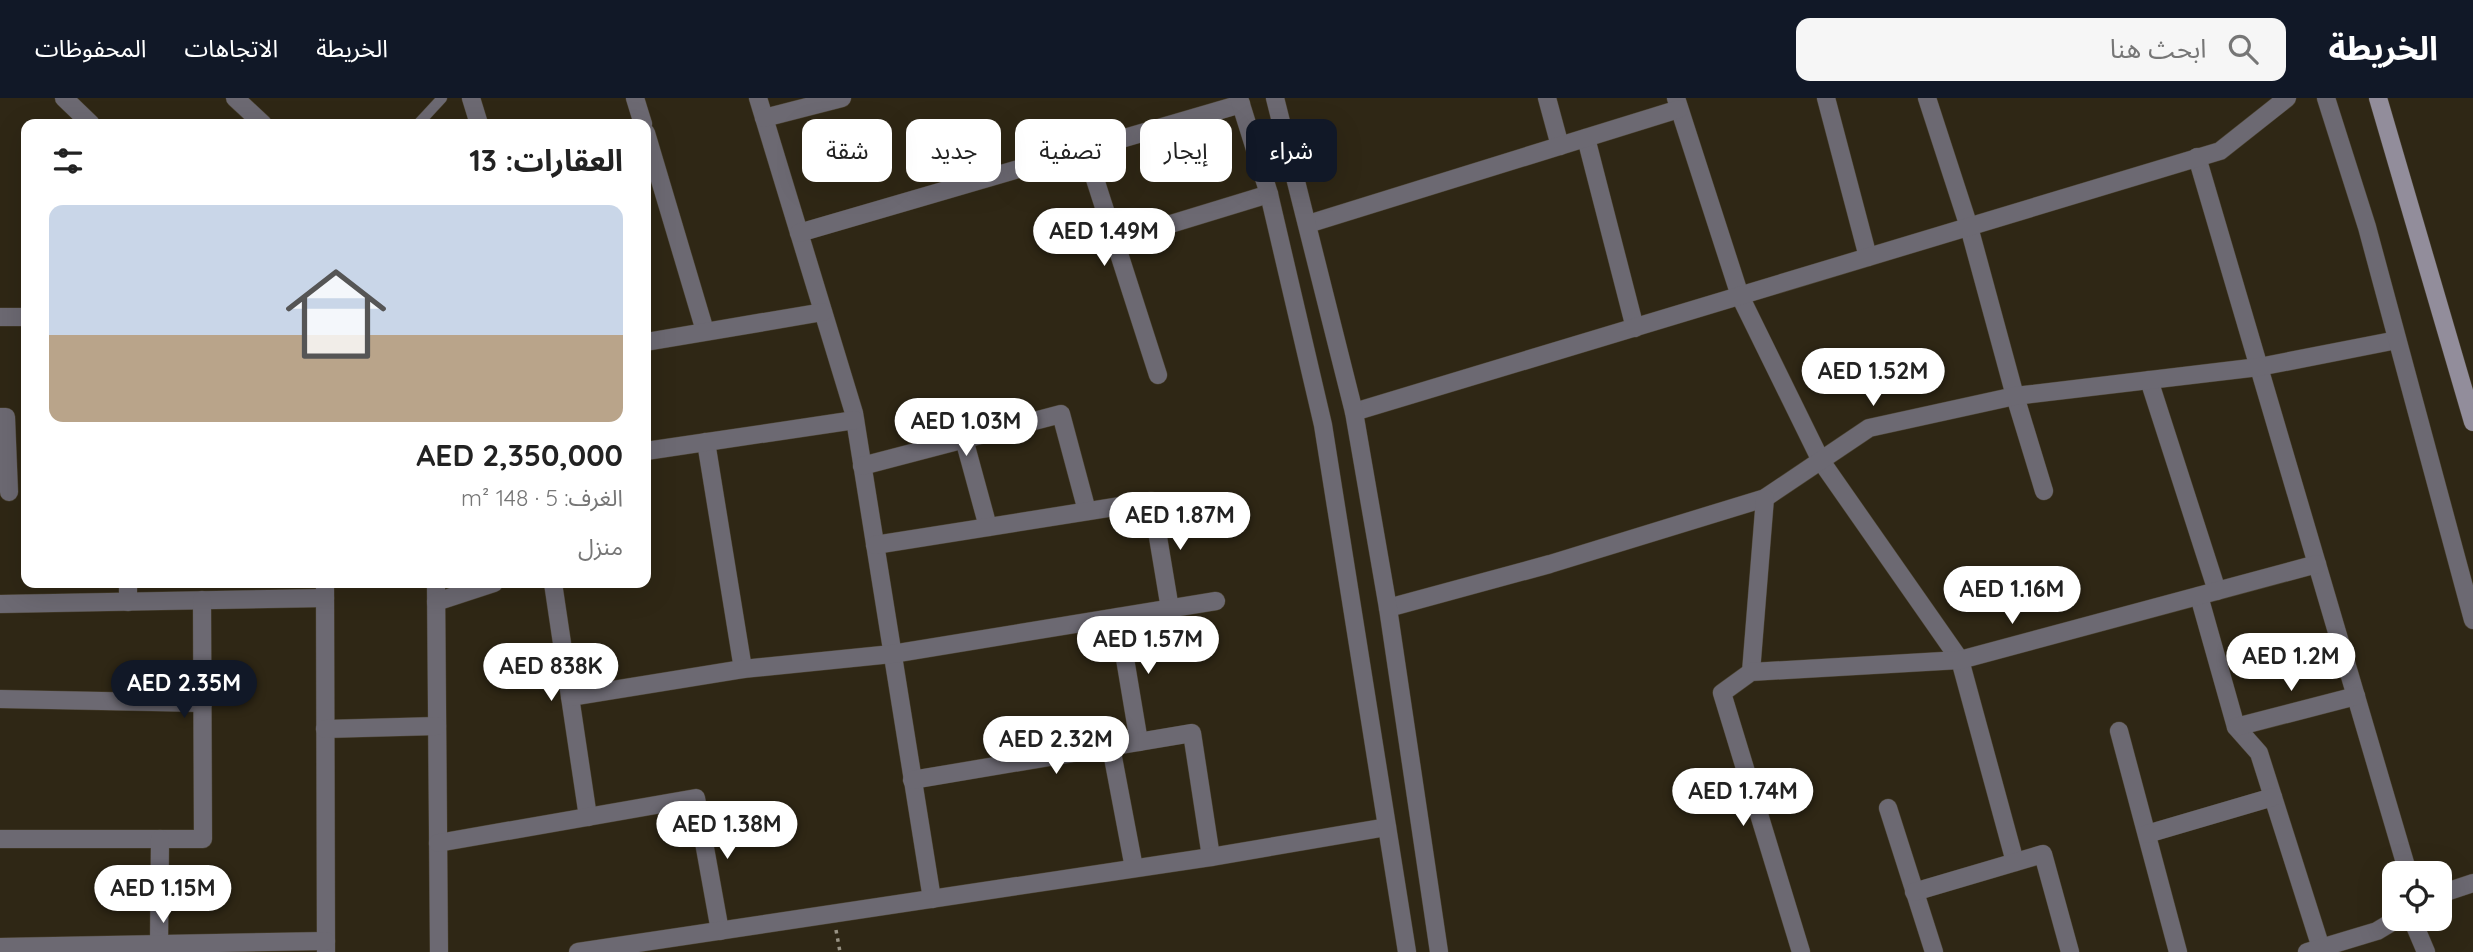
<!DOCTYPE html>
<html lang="ar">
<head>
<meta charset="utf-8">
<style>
	:root { --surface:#fff; --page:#f6f6f6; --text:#222; --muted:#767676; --line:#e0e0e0; --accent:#111827 }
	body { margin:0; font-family:Quicksand,"Noto Sans Arabic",sans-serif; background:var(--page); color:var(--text); direction:rtl; height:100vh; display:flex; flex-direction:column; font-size:26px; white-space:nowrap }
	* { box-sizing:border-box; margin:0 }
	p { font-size:23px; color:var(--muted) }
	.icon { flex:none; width:38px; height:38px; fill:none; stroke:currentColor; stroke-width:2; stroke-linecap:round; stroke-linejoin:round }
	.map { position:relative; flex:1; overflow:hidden; direction:ltr }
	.side { position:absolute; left:21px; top:21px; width:630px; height:469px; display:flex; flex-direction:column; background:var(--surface); border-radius:14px; box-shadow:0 7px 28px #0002; direction:rtl }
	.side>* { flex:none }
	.guide { position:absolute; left:672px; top:21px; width:665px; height:63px; direction:rtl; display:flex; gap:14px }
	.buttons { position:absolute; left:2382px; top:763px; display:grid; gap:14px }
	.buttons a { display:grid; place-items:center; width:70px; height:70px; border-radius:14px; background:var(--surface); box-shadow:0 7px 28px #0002; font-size:35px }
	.price { position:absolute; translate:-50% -60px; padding:0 16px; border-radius:24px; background:#fff; color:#222; font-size:23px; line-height:46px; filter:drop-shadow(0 2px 4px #0008) }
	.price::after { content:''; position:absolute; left:50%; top:42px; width:21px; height:16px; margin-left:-10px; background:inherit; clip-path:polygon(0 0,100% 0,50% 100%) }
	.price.on { background:var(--accent); color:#fff }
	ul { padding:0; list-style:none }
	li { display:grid; align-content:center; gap:14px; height:371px; padding:0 28px }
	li+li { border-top:2px solid var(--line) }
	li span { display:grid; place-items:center; height:217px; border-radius:14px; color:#555 }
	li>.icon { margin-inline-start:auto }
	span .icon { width:126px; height:126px; fill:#fffc; stroke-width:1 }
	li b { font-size:30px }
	h2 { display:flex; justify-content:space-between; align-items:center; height:84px; padding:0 28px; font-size:30px }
	.chip { padding:0 24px; border-radius:14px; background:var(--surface); box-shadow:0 7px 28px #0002; font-size:24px; line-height:63px }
	.chip.on { background:var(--accent); color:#fff }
	header { display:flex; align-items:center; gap:42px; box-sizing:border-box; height:98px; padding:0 35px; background:var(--accent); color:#fff }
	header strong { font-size:33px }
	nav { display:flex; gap:38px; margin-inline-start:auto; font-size:24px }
	.search { width:490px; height:63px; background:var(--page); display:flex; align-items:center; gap:18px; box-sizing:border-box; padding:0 24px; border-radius:14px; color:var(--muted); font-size:26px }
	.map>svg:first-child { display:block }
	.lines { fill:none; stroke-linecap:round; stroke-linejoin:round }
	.service-casing { stroke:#4b4332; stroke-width:11 }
	.minor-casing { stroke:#4b4332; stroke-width:19 }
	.tertiary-casing { stroke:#4b4332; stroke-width:19 }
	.secondary-casing { stroke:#4b4332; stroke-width:19 }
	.path { stroke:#999384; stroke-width:3.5; stroke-dasharray:3.5 5; stroke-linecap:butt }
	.service { stroke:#6c6972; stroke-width:10 }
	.minor { stroke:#6c6972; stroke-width:18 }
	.tertiary { stroke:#6c6972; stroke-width:18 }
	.secondary { stroke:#928d9b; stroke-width:18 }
</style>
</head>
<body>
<header>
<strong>الخريطة</strong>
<div class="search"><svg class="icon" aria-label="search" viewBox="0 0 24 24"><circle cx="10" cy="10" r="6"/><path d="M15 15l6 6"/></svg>ابحث هنا</div>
<nav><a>الخريطة</a><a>الاتجاهات</a><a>المحفوظات</a></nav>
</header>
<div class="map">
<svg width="2473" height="854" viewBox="0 0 2473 854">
	<rect width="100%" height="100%" fill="#2f2715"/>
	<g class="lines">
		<g class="service-casing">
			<path id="service" d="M 418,26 L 442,0"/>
		</g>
		<g class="minor-casing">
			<g id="minor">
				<path d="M 64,0 L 91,26"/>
				<path d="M 235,0 L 263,26"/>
				<path d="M 471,0 L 479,26"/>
				<path d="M 635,0 L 643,26"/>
				<path d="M 758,0 L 854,315 L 932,801"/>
				<path d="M 1547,0 L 1560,48"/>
				<path d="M 1676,0 L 1740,198 L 1821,363 L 1960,562 L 2015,764"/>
				<path d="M 1826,0 L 1868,159"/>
				<path d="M 1927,0 L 1969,129 L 2015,298 L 2044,393"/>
				<path d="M 764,20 L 842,0"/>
				<path d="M 646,35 L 705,233"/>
				<path d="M 1586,40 L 1635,230"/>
				<path d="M 1085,50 L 1158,277"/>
				<path d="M 2197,59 L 2408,775"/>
				<path d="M 1308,126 L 1679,11"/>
				<path d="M 799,135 L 1241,6"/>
				<path d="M 1115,143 L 1269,96"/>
				<path d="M 0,219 L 26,219"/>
				<path d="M 646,244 L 823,214"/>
				<path d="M 2149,282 L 2217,493"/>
				<path d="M 1354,314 L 2220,53 L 2287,0"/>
				<path d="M 0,319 L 6,319 L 9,394"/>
				<path d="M 964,341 L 988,429"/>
				<path d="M 706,344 L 743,571"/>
				<path d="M 646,353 L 855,322"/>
				<path d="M 862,368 L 1061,316 L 1087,413"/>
				<path d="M 875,447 L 1152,403 L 1170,511"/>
				<path d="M 128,485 L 128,504"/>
				<path d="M 325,485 L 326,854"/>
				<path d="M 436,485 L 439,854"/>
				<path d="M 553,485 L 588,719"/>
				<path d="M 2199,498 L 2236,629 L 2259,655 L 2321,850"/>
				<path d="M 436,504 L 494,485"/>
				<path d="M 0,506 L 325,500"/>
				<path d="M 1388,510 L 1550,466 L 1765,400 L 1869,330 L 2015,298 L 2259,269 L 2397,242"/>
				<path d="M 1118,519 L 1139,644"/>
				<path d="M 1751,574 L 1765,400"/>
				<path d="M 570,599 L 743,571 L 892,556 L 1216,503"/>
				<path d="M 0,601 L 203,605"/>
				<path d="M 2236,629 L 2356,598"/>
				<path d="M 325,631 L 437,628"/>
				<path d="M 2119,633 L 2178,854"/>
				<path d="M 1111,649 L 1134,770"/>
				<path d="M 912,682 L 1192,635 L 1211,759"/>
				<path d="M 1888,710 L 1934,854"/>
				<path d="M 2147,736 L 2273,699"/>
				<path d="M 0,741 L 203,741 L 202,502"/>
				<path d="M 438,745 L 696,700 L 720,833"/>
				<path d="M 1914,794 L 2043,756 L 2070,854"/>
				<path d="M 2440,796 L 2473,785"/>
				<path d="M 2412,821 L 2426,854"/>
				<path d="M 159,846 L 160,741"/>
				<path d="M 0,849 L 326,843"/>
				<path d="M 578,854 L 1211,759 L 1387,729"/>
				<path d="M 1801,854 L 1722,595 L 1751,574 L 1960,562 L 2317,466"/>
				<path d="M 2307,854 L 2377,833 L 2397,821"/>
			</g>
		</g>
		<g class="tertiary-casing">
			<g id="tertiary">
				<path d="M 1239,0 L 1269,96 L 1323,327 L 1407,854"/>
				<path d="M 1275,0 L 1354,314 L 1388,510 L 1439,854"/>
				<path d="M 2326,0 L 2367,129 L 2473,522"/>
			</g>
		</g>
		<g class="secondary-casing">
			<path id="secondary" d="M 2378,0 L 2473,324"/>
		</g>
		<path class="path" d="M 836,832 L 840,854"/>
		<use href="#service" class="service"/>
		<use href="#minor" class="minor"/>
		<use href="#tertiary" class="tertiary"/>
		<use href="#secondary" class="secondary"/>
	</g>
</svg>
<div class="buttons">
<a><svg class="icon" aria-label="locate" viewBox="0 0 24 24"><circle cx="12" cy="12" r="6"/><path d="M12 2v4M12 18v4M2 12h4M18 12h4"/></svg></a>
</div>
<b class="price" style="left:1104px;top:170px">AED 1.49M</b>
<b class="price" style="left:1873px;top:310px">AED 1.52M</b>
<b class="price" style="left:966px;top:360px">AED 1.03M</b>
<b class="price" style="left:1180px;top:454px">AED 1.87M</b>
<b class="price" style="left:2012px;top:528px">AED 1.16M</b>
<b class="price" style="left:1148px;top:578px">AED 1.57M</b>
<b class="price" style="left:2291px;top:595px">AED 1.2M</b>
<b class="price" style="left:551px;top:605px">AED 838K</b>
<b class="price on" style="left:184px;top:622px">AED 2.35M</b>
<b class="price" style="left:1056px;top:678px">AED 2.32M</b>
<b class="price" style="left:1743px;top:730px">AED 1.74M</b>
<b class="price" style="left:727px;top:763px">AED 1.38M</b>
<b class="price" style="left:163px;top:827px">AED 1.15M</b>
<div class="guide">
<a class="chip on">شراء</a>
<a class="chip">إيجار</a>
<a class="chip">تصفية</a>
<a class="chip">جديد</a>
<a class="chip">شقة</a>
</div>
<section class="side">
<h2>العقارات: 13<svg class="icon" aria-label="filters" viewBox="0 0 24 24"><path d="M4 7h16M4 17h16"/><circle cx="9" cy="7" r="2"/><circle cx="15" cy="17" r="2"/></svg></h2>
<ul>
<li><span style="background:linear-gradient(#c9d6e8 60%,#b9a48a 0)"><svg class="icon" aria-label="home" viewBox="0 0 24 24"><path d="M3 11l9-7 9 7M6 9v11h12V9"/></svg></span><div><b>AED 2,350,000</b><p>الغرف: 5 · 148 m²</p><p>منزل</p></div></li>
</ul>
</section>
</div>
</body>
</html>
